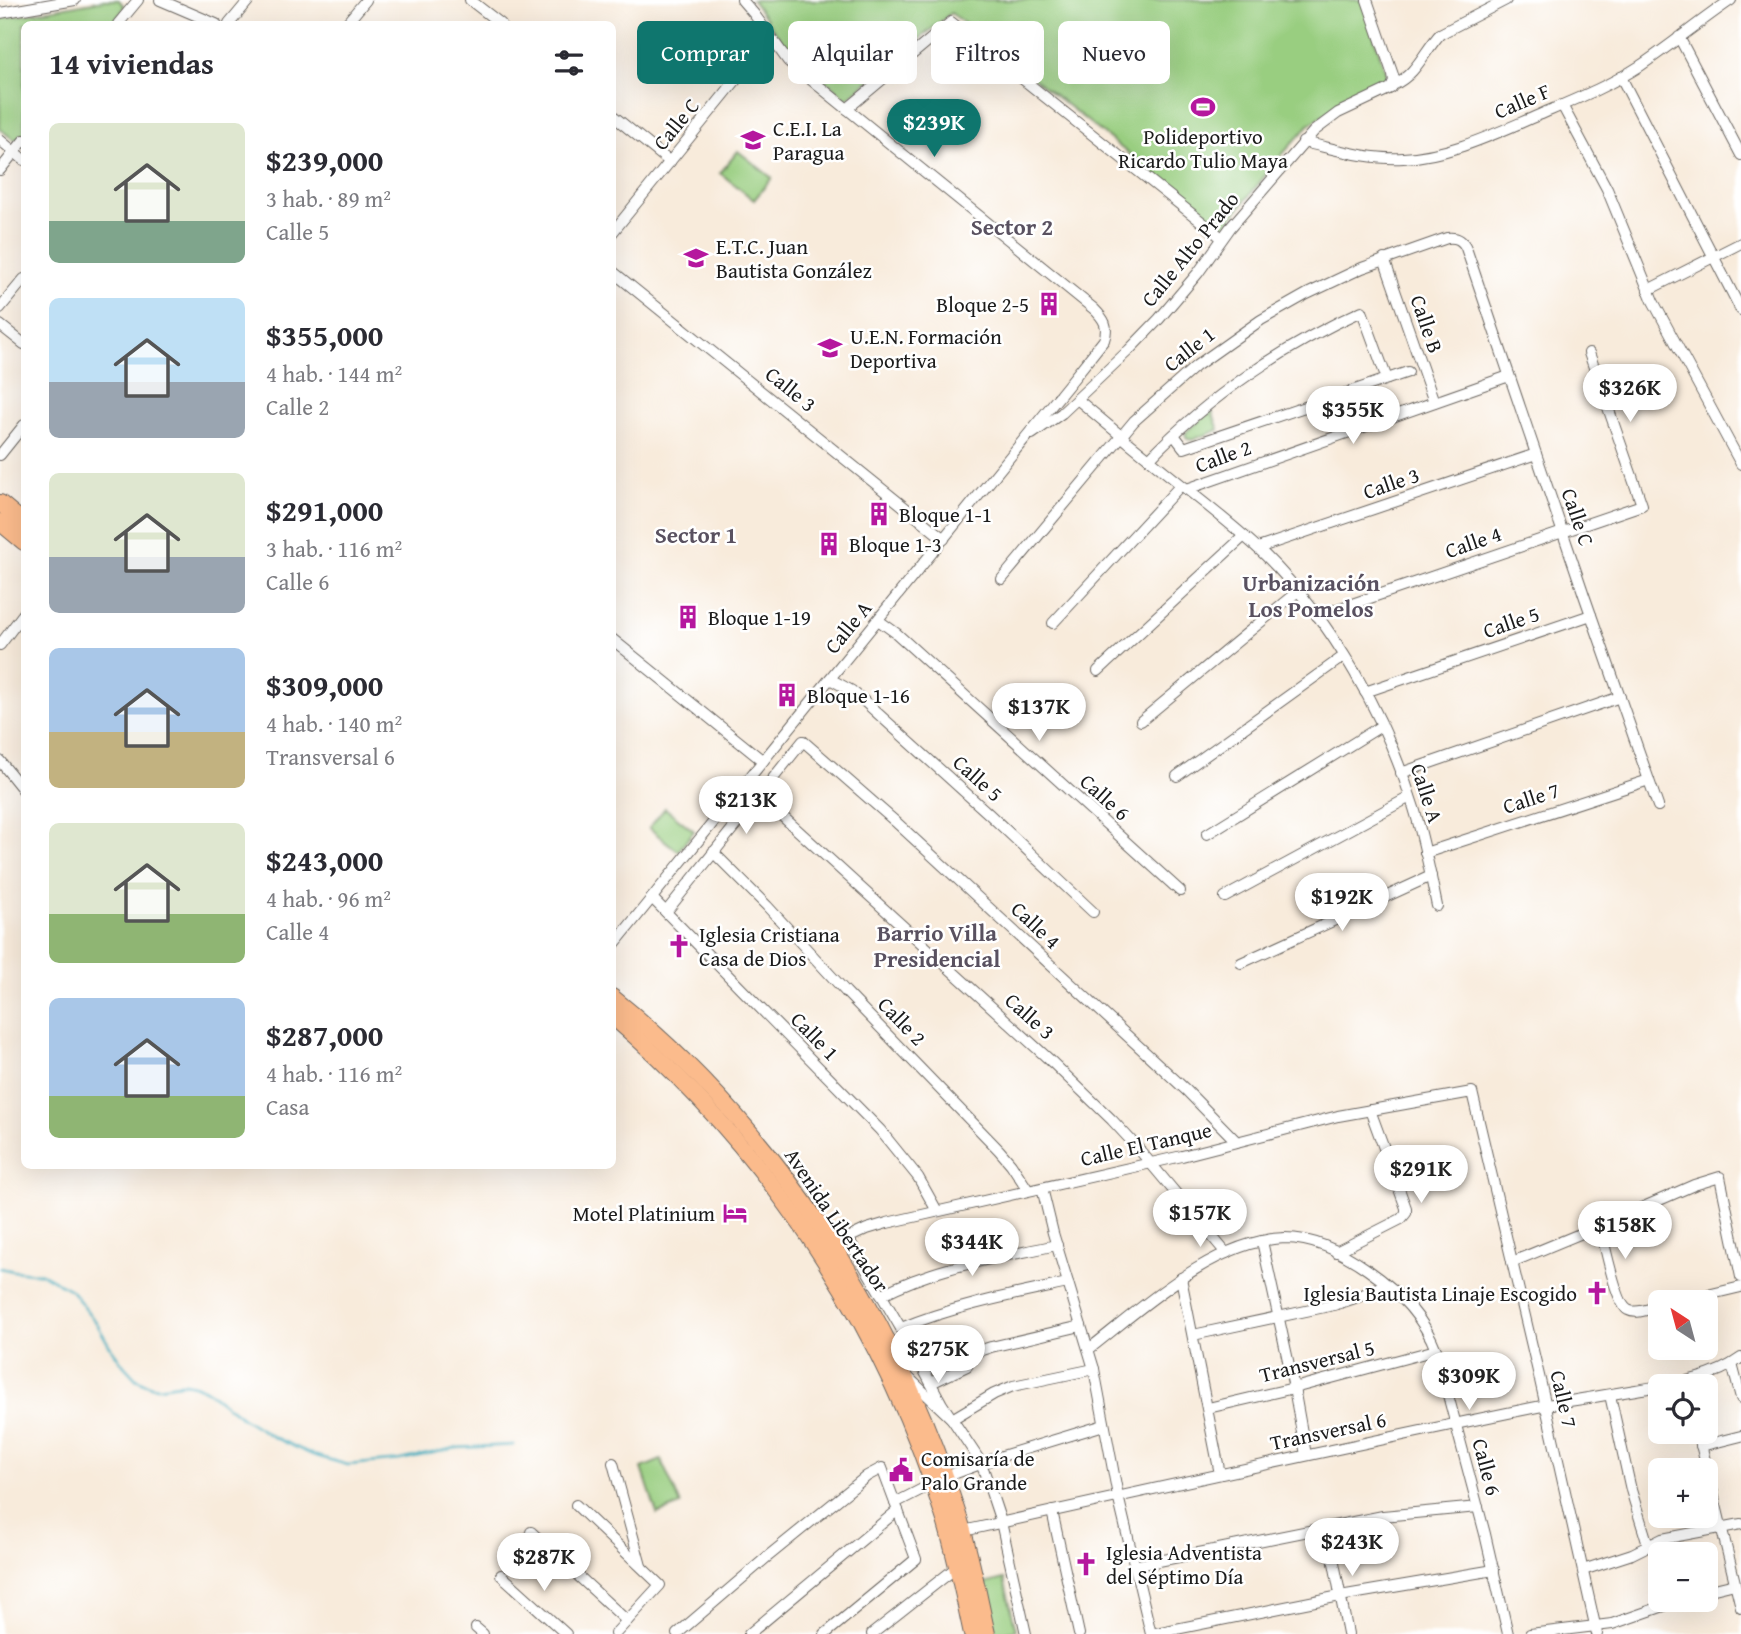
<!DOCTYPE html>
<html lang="es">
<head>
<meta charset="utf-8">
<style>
	:root { --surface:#fff; --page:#f7f7f7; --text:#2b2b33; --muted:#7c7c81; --accent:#0f766e }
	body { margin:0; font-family:"Gentium Book Plus",serif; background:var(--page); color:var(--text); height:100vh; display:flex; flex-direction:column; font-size:26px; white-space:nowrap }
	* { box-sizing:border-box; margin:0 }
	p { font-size:23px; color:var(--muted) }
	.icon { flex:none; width:38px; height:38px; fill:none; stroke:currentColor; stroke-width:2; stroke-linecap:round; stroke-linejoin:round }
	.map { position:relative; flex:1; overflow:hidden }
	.side { position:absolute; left:21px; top:21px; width:595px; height:1148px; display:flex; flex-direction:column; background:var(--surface); border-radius:10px; box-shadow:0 7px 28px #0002 }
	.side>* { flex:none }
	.guide { position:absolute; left:637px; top:21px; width:665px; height:63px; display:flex; gap:14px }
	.needle { width:46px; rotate:324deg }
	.fabs { position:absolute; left:1648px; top:1290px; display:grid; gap:14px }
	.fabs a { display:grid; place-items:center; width:70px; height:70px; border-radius:10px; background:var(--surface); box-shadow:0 7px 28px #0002; font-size:35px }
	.price { position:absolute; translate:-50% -60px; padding:0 16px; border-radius:24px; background:#fff; color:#222; font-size:23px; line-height:46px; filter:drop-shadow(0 2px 4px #0008) }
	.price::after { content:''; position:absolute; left:50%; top:42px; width:21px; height:16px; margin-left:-10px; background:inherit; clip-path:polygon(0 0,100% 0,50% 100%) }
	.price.active { background:var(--accent); color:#fff }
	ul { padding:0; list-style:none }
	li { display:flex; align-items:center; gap:21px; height:175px; padding:0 28px }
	li span { display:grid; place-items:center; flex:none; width:196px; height:140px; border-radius:10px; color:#555 }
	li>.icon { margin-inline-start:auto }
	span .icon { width:84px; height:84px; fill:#fffc; stroke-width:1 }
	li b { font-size:30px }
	h2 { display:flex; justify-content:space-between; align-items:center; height:84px; padding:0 28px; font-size:30px }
	.pill { padding:0 24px; border-radius:10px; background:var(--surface); box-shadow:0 7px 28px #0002; font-size:24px; line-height:63px }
	.pill.active { background:var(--accent); color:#fff }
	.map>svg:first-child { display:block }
	.green { fill:#99ce80; stroke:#5a754e; stroke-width:2 }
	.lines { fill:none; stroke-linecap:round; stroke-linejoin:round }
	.stream { stroke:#3eabbd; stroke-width:2.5 }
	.street-casing { stroke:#69645f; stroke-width:12 }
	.primary-casing { stroke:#69645f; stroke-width:18 }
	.street { stroke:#fff; stroke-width:10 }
	.primary { stroke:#fbbb8c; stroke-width:16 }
	.labels { text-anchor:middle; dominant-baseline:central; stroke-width:5; stroke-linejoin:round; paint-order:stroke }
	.street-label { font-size:21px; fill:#1c1c1c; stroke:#fff }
	.poi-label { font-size:21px; fill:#1c1c1c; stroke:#fff; text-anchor:start }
	.neighbourhood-label { font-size:23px; font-weight:bold; fill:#595160; stroke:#fff }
</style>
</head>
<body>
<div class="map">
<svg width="1741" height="1634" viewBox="0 0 1741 1634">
	<rect width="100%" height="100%" fill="#fff"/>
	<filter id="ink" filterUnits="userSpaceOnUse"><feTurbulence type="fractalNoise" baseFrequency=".0143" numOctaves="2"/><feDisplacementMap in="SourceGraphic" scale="14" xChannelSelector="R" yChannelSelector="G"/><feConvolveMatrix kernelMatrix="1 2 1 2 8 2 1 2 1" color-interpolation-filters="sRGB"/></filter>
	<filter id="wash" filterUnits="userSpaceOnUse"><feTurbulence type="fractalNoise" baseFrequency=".00686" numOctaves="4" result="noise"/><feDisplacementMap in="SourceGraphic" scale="28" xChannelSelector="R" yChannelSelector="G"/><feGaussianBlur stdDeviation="1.57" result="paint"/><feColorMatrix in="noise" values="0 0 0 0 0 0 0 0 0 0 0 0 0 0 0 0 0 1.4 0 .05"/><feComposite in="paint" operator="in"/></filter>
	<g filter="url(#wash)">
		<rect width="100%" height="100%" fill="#f8ebdb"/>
		<g class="green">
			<path d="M 104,0 L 119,0 L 124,6 L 122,11 L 112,24 L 24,24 L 24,133 L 18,139 L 14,140 L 0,129 L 0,19 Z"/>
			<path d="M 752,0 L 1362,0 L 1389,82 L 1350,98 L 1310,124 L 1279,158 L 1226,225 L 1221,227 L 951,13 L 847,99 L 789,50 Z"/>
			<path d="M 738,151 L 772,178 L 754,200 L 720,173 Z"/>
			<path d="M 1212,411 L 1219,430 L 1192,440 L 1187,439 L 1185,434 L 1188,430 Z"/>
			<path d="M 665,808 L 694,831 L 678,851 L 649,828 Z"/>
			<path d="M 661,1460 L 681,1505 L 657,1514 L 642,1468 Z"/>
			<path d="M 1004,1579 L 1016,1630 L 996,1634 L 984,1584 Z"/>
		</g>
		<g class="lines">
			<path class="stream" d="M 0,1268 L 14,1271 L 42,1274 L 71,1290 L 97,1324 L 109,1345 L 124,1366 L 136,1379 L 151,1386 L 159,1387 L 185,1383 L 194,1385 L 208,1391 L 241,1417 L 271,1436 L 313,1455 L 348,1465 L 400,1460 L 456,1448 L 514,1445"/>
		</g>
	</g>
	<g filter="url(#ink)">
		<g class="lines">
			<g class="street-casing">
				<g id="street">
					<path d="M 160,0 L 216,24"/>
					<path d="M 470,0 L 501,24"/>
					<path d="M 0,13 L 75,0"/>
					<path d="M 118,24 L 138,0"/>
					<path d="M 229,24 L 249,0"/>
					<path d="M 346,24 L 366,0"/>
					<path d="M 1679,37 L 1741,155"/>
					<path d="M 1621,77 L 1741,310"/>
					<path d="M 1393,85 C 1416,75 1424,52 1440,34 L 1506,0"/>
					<path d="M 1562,105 L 1607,189 L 1653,301 L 1741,464"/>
					<path d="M 847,109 L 951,22 L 1222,238"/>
					<path d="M 612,115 L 670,162"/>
					<path d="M 0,140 L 24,160"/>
					<path d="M 1303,142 C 1335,149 1369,160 1403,158 C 1450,156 1496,133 1539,115 C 1574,100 1609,86 1640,66 C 1671,45 1700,21 1731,0"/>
					<path d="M 0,170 L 24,140"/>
					<path d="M 612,233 L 753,59 L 775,44"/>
					<path d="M 1384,259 L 1434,402"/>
					<path d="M 612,271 L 944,539"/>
					<path d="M 1648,290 L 1741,243"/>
					<path d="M 0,308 L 24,279"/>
					<path d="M 0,325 L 24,344"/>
					<path d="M 1077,399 C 1111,428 1145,456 1179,483 C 1208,506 1238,529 1265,555 C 1334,623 1385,715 1414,808 C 1424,840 1430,873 1437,906"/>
					<path d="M 1032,434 L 1062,413 L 1129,350 L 1159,319 L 1198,273 L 1230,228 L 1314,131 L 1338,113 L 1391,88 L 1394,82 L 1393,75 L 1367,0"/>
					<path d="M 1174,435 L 1184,448 L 1408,372"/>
					<path d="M 0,455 L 24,425"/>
					<path d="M 1149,459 C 1208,397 1284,346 1362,311 L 1387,379"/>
					<path d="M 1187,489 L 1509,376"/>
					<path d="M 1258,548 L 1536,454"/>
					<path d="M 1002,579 L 1134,421 L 1196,366 L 1261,320 L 1307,294 L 1362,268 L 1447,238 C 1456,237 1462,239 1466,248 L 1584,595 L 1658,806"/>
					<path d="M 1317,616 L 1642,505 L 1589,353"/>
					<path d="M 878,620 L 896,633 L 1180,891"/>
					<path d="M 1053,623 L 1181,485"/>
					<path d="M 612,639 L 763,761"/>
					<path d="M 0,645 L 24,613"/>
					<path d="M 1098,671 L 1244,536"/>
					<path d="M 830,679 L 852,691 L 864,701 L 989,814 L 1093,912"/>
					<path d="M 1365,692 L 1591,615"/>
					<path d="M 1141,721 L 1298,591"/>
					<path d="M 0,761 L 24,791"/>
					<path d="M 1401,773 L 1620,697"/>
					<path d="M 1177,776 L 1344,656"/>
					<path d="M 759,795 L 1053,1063 L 1112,1120 L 1137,1147 L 1226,1253"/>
					<path d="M 1207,834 L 1381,726"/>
					<path d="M 713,852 L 767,906 L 846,992 L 999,1150 L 1011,1164 L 1028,1190"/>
					<path d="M 1425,853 L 1649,780"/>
					<path d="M 1225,897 L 1410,797"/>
					<path d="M 652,898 L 880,1130 L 918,1177 L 937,1211"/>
					<path d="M 666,912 L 803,741 L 897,823 L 1186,1090 L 1237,1142"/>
					<path d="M 612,947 L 1069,384 L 1104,340 C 1109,326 1104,319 1094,309 L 788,61 L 754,14 L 742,0"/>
					<path d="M 1241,963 L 1431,876"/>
					<path d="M 1042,1188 L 1053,1233 L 1094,1369 L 1118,1496 L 1151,1634 L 1340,1596 L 1494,1570"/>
					<path d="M 1600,1226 C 1604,1241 1616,1304 1628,1310 C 1637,1315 1651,1308 1661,1306"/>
					<path d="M 848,1238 L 906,1337 L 942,1404 L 978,1458 L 984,1471 L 1001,1522 L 1026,1634"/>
					<path d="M 1262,1241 L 1294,1388 L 1306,1455"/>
					<path d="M 833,1245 L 867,1229 L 887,1223 L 1182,1156 L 1338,1116 L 1472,1092 L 1540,1380 L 1597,1634"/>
					<path d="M 1336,1252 L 1401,1219 L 1406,1213 L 1406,1208 L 1370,1110"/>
					<path d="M 1512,1262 L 1616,1219 L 1694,1185 L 1720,1177 L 1741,1277"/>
					<path d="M 1181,1278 L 1220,1474"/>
					<path d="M 881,1295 C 936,1266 997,1258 1057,1245"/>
					<path d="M 1678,1302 L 1741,1287"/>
					<path d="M 901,1328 C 954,1306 1012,1295 1068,1283"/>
					<path d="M 1193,1335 L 1334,1305 L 1358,1297 L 1386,1284"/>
					<path d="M 1089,1349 C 1142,1308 1214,1240 1285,1238 C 1315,1238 1344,1253 1368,1270 C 1397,1290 1423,1316 1436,1350 L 1485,1534 L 1508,1634"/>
					<path d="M 1732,1364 L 1741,1398"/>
					<path d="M 908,1377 L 952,1419 L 994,1394 L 1013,1386 L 1094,1369"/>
					<path d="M 931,1383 L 967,1366 L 963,1356 L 991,1347 L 1081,1326"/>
					<path d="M 1610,1395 L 1631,1490 L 1648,1545"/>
					<path d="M 1208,1408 L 1294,1388 L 1436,1350"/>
					<path d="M 1698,1432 L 1741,1607"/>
					<path d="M 1701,1446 L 1741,1436"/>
					<path d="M 613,1463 L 641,1566"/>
					<path d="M 945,1477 L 999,1457 L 1104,1425"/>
					<path d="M 895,1503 L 932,1484"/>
					<path d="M 576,1505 L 660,1585 L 615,1634"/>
					<path d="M 1052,1511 L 1079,1634"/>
					<path d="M 1327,1527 L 1348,1634"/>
					<path d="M 963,1531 C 1152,1489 1341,1447 1532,1408 C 1566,1401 1601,1396 1636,1390 C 1671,1384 1711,1380 1741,1358"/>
					<path d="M 531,1532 L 627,1621"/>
					<path d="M 1134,1566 L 1383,1516 L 1478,1507"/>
					<path d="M 1583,1570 L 1632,1554 L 1662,1539 L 1741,1524"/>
					<path d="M 501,1575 L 566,1634"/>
					<path d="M 1706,1591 L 1735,1584"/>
					<path d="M 476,1628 L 483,1634"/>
					<path d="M 677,1634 L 767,1557 L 867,1476 L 882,1468 L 916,1559 L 825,1634"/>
					<path d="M 749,1634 L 898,1510"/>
					<path d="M 872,1634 L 957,1567"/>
					<path d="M 1530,1634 L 1612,1624 L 1681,1600"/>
				</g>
			</g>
			<g class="primary-casing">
				<g id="primary">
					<path d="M 0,503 L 24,523"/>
					<path d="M 0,522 L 24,542"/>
					<path d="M 612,997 C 777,1130 895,1314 958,1515 C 971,1554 978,1594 987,1634"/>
					<path d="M 612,1016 C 769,1150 884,1324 945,1520 C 956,1557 964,1596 972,1634"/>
				</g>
			</g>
			<use href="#street" class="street"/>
			<use href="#primary" class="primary"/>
		</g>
	</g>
	<defs>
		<g id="stadium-bare" transform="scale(1.89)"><path d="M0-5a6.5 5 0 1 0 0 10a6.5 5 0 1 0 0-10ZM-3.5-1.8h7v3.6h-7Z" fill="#b5179e" stroke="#fff" stroke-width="2.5" paint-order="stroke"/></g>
		<g id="school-bare" transform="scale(1.89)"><path d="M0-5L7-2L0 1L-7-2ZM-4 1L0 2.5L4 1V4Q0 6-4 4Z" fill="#b5179e" stroke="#fff" stroke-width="2.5" paint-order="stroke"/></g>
		<g id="building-bare" transform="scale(1.89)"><path d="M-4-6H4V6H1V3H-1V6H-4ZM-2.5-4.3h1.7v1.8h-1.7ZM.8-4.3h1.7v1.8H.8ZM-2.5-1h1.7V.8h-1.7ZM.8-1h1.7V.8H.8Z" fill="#b5179e" stroke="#fff" stroke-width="2.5" paint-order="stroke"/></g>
		<g id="church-bare" transform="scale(1.89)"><path d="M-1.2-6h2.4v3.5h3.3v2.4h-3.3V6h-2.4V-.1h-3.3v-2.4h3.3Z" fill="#b5179e" stroke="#fff" stroke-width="2.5" paint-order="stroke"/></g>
		<g id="hotel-bare" transform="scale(1.89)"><path d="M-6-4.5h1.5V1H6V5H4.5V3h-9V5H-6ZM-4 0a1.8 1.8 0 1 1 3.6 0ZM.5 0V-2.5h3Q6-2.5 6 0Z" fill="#b5179e" stroke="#fff" stroke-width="2.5" paint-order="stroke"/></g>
		<g id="civic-bare" transform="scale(1.89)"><path d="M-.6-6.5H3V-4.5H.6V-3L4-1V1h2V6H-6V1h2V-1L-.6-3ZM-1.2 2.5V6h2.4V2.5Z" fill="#b5179e" stroke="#fff" stroke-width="2.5" paint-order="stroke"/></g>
	</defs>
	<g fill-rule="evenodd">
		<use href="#stadium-bare" x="1203" y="107"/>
		<use href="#school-bare" x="753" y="140"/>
		<use href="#school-bare" x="696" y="258"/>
		<use href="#building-bare" x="1049" y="304"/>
		<use href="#school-bare" x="830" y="348"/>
		<use href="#building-bare" x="879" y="514"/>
		<use href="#building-bare" x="829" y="544"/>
		<use href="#building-bare" x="688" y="617"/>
		<use href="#building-bare" x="787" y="695"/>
		<use href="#church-bare" x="679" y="946"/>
		<use href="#hotel-bare" x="735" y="1213"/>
		<use href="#church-bare" x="1597" y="1293"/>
		<use href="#civic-bare" x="901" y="1470"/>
		<use href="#church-bare" x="1086" y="1564"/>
	</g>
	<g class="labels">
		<g class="street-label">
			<text transform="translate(1522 101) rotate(-23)">Calle F</text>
			<text transform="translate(676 124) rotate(-51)">Calle C</text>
			<text transform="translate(1190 249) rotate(-51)">Calle Alto Prado</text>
			<text transform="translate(1427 324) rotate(71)">Calle B</text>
			<text transform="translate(1189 349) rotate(-38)">Calle 1</text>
			<text transform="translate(791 389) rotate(39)">Calle 3</text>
			<text transform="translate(1223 456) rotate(-20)">Calle 2</text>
			<text transform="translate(1391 483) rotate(-19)">Calle 3</text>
			<text transform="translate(1578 517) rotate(71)">Calle C</text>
			<text transform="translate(1473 542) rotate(-19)">Calle 4</text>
			<text transform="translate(1511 622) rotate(-19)">Calle 5</text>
			<text transform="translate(848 627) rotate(-51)">Calle A</text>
			<text transform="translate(978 778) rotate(42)">Calle 5</text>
			<text transform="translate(1427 793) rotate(72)">Calle A</text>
			<text transform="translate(1105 797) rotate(42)">Calle 6</text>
			<text transform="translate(1531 798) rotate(-18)">Calle 7</text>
			<text transform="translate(1036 925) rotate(43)">Calle 4</text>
			<text transform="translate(1030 1016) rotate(42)">Calle 3</text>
			<text transform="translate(902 1021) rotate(46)">Calle 2</text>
			<text transform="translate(815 1036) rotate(46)">Calle 1</text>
			<text transform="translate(1146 1144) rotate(-13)">Calle El Tanque</text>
			<text transform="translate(837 1220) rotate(56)">Avenida Libertador</text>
			<text transform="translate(1317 1361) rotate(-14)">Transversal 5</text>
			<text transform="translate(1564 1399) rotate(77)">Calle 7</text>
			<text transform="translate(1328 1431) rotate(-12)">Transversal 6</text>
			<text transform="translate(1487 1467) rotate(75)">Calle 6</text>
		</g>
		<g class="poi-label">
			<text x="773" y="128">C.E.I. La<tspan x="773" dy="24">Paragua</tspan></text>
			<text x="1203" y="136" text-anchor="middle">Polideportivo<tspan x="1203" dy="24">Ricardo Tulio Maya</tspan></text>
			<text x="716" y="246">E.T.C. Juan<tspan x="716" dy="24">Bautista González</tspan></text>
			<text x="1029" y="304" text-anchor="end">Bloque 2-5</text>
			<text x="850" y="336">U.E.N. Formación<tspan x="850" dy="24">Deportiva</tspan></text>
			<text x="899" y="514">Bloque 1-1</text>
			<text x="849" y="544">Bloque 1-3</text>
			<text x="708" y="617">Bloque 1-19</text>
			<text x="807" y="695">Bloque 1-16</text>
			<text x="699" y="934">Iglesia Cristiana<tspan x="699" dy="24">Casa de Dios</tspan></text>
			<text x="715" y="1213" text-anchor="end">Motel Platinium</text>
			<text x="1577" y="1293" text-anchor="end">Iglesia Bautista Linaje Escogido</text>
			<text x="921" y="1458">Comisaría de<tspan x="921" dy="24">Palo Grande</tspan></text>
			<text x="1106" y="1552">Iglesia Adventista<tspan x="1106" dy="24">del Séptimo Día</tspan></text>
		</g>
		<g class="neighbourhood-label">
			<text x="1012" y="226">Sector 2</text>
			<text x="696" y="534">Sector 1</text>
			<text x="1311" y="582">Urbanización<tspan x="1311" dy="26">Los Pomelos</tspan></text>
			<text x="937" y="932">Barrio Villa<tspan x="937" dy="26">Presidencial</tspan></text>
		</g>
	</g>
</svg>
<div class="fabs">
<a><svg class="needle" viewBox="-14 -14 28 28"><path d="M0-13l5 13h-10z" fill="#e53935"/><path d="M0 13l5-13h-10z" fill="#7c7c81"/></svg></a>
<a><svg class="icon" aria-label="locate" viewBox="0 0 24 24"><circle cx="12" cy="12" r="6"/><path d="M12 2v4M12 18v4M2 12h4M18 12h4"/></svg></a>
<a>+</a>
<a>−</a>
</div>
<b class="price active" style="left:934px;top:159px">$239K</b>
<b class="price" style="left:1630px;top:424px">$326K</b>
<b class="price" style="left:1353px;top:446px">$355K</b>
<b class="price" style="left:1039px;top:743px">$137K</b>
<b class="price" style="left:746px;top:836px">$213K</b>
<b class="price" style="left:1342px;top:933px">$192K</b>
<b class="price" style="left:1421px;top:1205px">$291K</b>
<b class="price" style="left:1200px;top:1249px">$157K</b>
<b class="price" style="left:1625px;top:1261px">$158K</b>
<b class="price" style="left:972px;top:1278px">$344K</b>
<b class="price" style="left:938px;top:1385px">$275K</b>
<b class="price" style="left:1469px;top:1412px">$309K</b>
<b class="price" style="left:1352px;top:1578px">$243K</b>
<b class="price" style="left:544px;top:1593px">$287K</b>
<div class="guide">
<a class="pill active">Comprar</a>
<a class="pill">Alquilar</a>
<a class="pill">Filtros</a>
<a class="pill">Nuevo</a>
</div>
<section class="side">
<h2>14 viviendas<svg class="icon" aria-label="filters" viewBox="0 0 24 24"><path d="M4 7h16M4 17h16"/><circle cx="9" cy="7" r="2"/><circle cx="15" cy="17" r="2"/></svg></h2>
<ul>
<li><span style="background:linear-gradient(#dfe7d0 70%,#7fa58c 0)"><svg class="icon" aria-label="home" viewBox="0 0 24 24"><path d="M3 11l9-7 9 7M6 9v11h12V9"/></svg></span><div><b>$239,000</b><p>3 hab. · 89 m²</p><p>Calle 5</p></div></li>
<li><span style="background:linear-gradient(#bfe0f5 60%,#9aa5b1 0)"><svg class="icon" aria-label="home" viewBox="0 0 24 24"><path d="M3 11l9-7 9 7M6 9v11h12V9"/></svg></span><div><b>$355,000</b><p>4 hab. · 144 m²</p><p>Calle 2</p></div></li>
<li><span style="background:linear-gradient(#dfe7d0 60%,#9aa5b1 0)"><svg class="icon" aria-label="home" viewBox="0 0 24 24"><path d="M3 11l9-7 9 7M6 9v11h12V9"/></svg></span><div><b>$291,000</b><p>3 hab. · 116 m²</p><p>Calle 6</p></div></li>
<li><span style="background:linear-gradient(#a9c7e8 60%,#c2b280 0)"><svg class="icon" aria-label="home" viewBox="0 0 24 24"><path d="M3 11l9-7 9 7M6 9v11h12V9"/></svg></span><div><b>$309,000</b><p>4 hab. · 140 m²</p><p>Transversal 6</p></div></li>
<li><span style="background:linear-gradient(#dfe7d0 65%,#8fb573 0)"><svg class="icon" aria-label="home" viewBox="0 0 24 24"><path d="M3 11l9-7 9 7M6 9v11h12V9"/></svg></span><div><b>$243,000</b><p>4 hab. · 96 m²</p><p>Calle 4</p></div></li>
<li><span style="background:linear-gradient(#a9c7e8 70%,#8fb573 0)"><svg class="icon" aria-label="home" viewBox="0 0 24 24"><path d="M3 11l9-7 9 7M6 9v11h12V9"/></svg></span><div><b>$287,000</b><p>4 hab. · 116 m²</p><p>Casa</p></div></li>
</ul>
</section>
</div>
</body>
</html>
